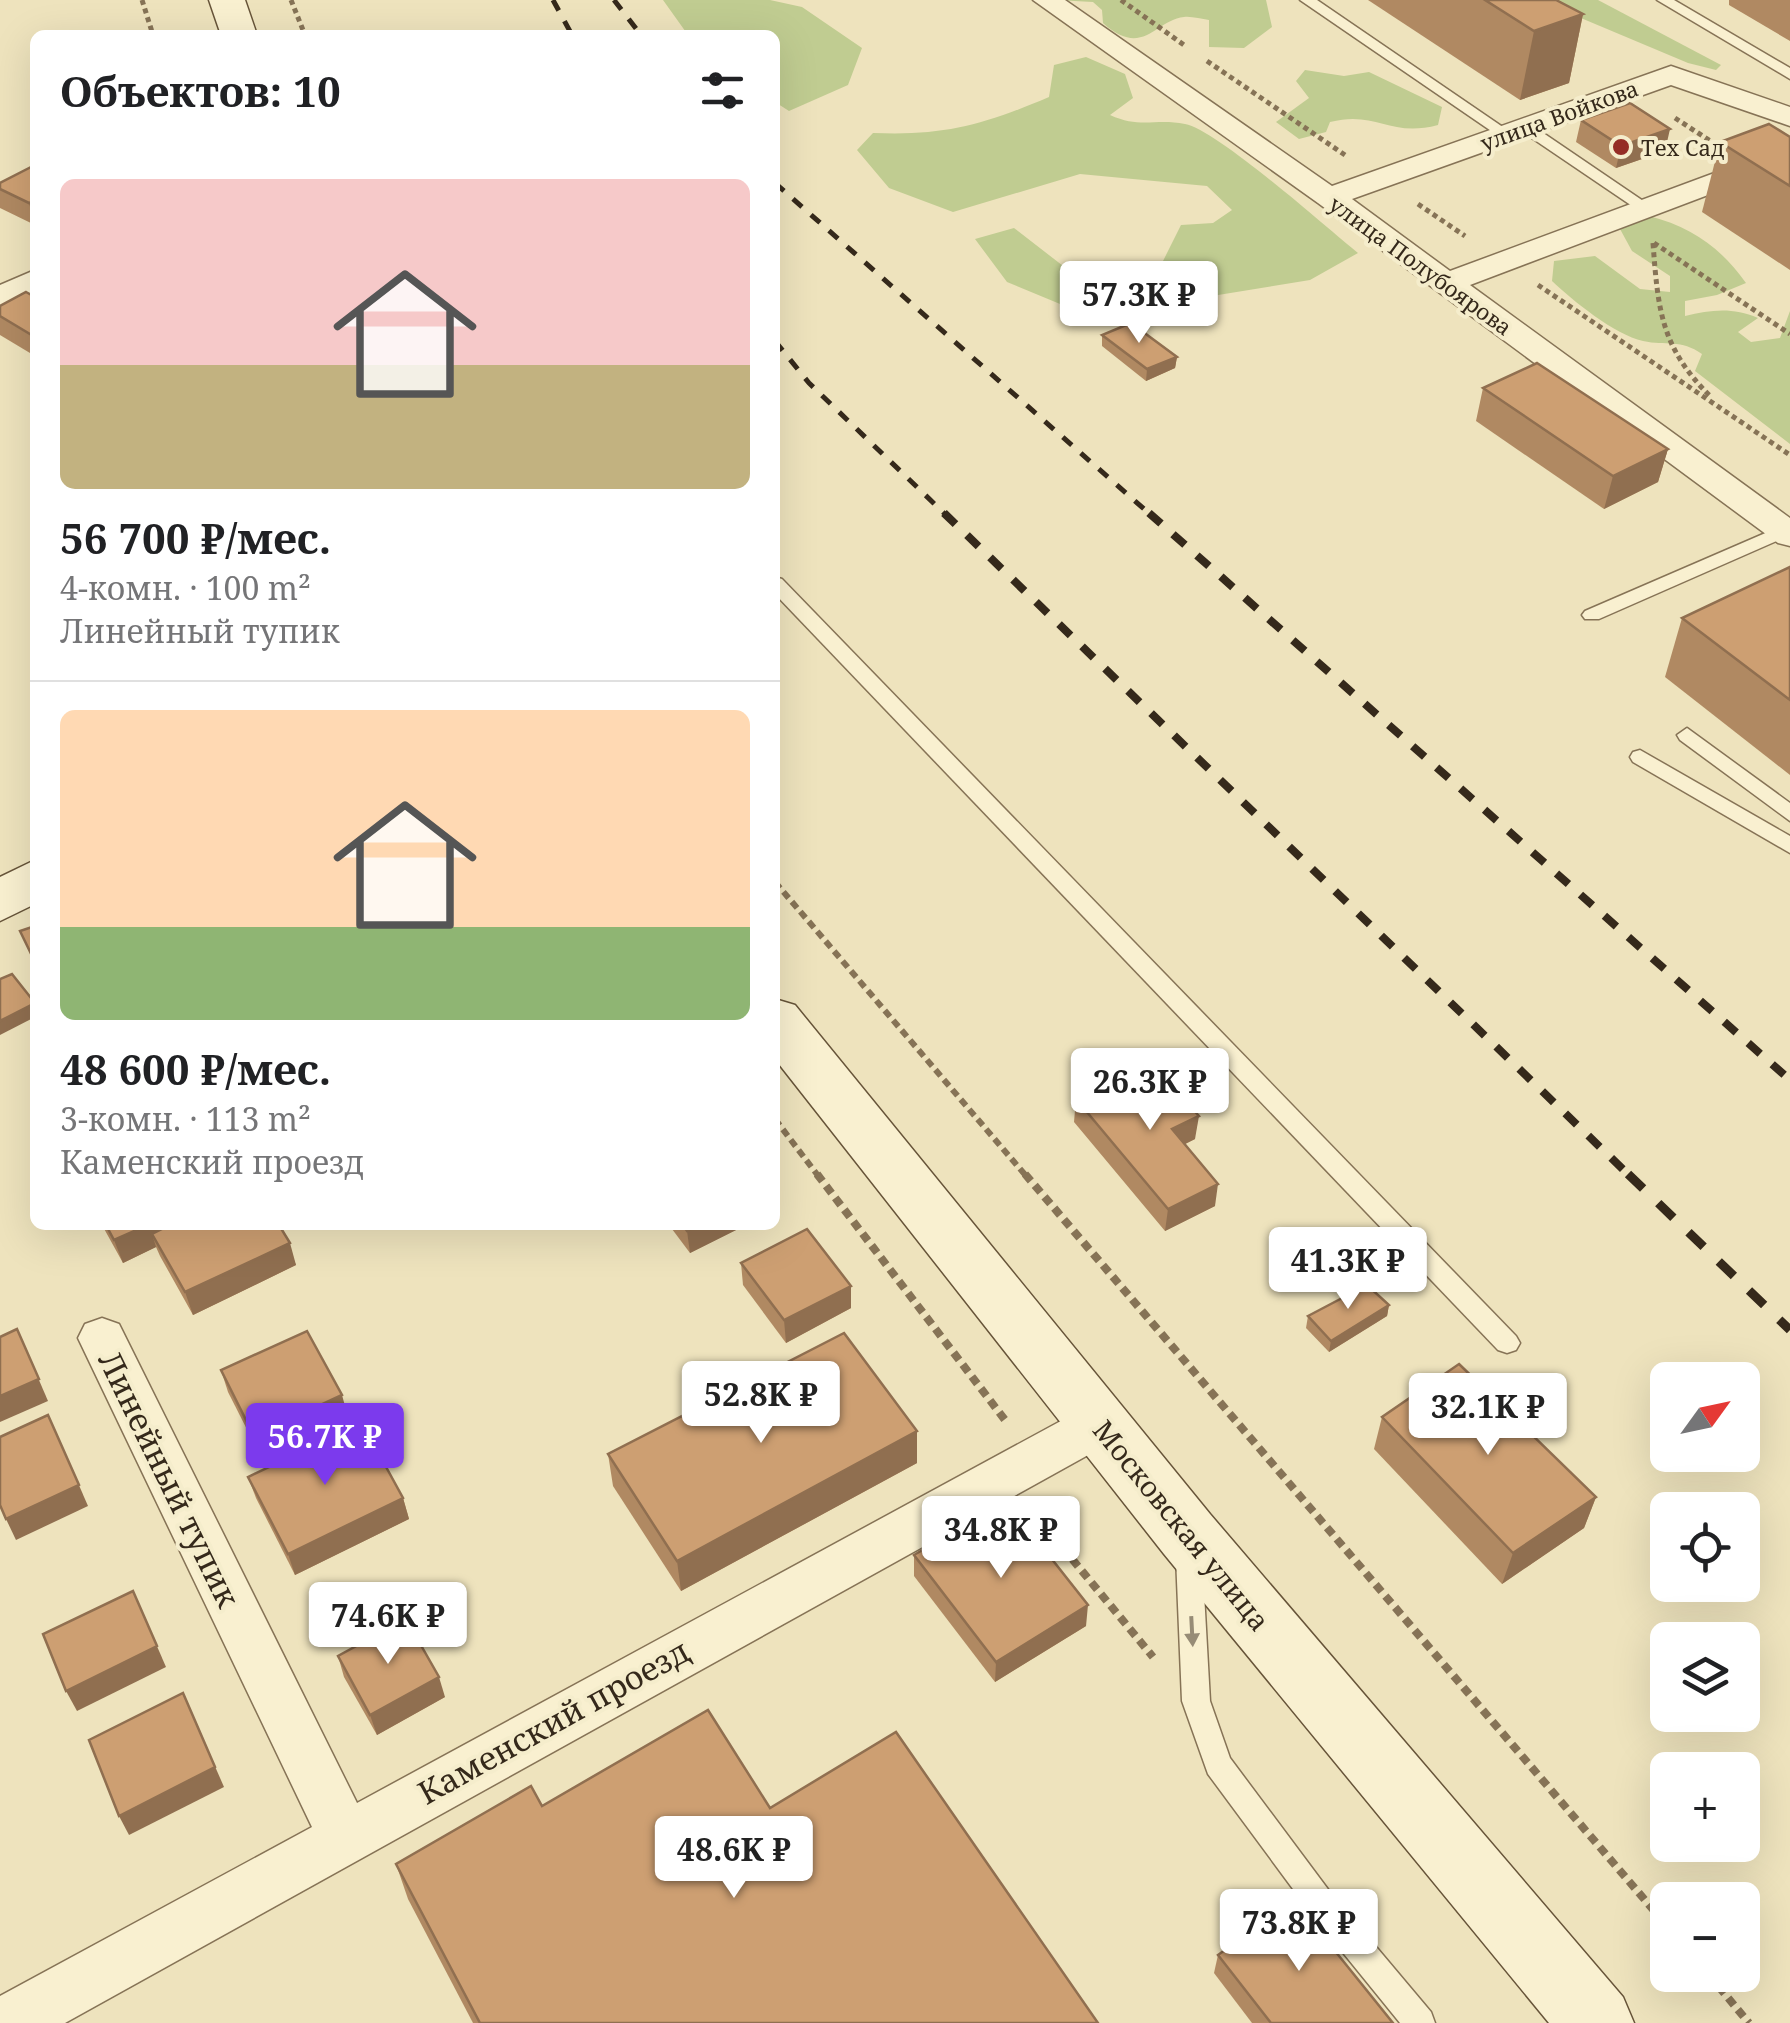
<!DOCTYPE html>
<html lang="ru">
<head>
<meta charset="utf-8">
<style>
	:root { --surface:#fff; --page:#f2f2f2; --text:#202124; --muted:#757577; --line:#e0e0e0; --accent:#7c3aed }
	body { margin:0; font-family:"Noto Serif",serif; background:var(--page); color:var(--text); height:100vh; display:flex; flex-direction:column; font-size:38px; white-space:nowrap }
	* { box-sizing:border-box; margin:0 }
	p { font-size:32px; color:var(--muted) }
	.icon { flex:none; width:55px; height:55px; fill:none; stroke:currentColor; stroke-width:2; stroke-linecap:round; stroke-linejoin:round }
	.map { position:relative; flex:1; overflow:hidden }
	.drawer { position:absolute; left:30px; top:30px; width:750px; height:1200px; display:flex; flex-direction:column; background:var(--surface); border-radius:15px; box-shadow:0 10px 40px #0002 }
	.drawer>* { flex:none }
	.needle { width:65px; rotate:57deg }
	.controls { position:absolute; left:1650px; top:1362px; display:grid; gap:20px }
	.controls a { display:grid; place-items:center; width:110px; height:110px; border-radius:15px; background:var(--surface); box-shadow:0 10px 40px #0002; font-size:50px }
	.price { position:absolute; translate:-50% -85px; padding:0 22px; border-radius:10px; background:#fff; color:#222; font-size:32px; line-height:65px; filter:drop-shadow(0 2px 5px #0008) }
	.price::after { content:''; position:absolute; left:50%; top:60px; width:30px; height:22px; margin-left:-15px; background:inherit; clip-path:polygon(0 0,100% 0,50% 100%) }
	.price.current { background:var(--accent); color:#fff }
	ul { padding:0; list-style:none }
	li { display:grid; align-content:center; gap:20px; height:530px; padding:0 30px }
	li+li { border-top:2px solid var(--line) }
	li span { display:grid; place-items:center; height:310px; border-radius:15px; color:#555 }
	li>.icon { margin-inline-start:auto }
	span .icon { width:180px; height:180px; fill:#fffc; stroke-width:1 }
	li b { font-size:42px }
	h2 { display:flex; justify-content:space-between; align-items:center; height:120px; padding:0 30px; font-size:42px }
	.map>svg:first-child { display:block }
	.green { fill:#c0cc91 }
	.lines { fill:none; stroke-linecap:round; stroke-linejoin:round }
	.lane-casing { stroke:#867356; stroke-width:3 }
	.street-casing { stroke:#867356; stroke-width:3 }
	.secondary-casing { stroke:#675439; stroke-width:3 }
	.path-far2 { stroke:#867356; stroke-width:5; stroke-dasharray:5 4; stroke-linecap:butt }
	.path-far1 { stroke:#867356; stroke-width:6; stroke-dasharray:8 5; stroke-linecap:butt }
	.path { stroke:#867356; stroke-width:8; stroke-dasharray:9 6; stroke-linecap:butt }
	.lane { fill:#f9f0d0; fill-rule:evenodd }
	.street { fill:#f9f0d0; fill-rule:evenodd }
	.secondary { fill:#f9f0d0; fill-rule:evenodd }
	.rail-far2 { stroke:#35291b; stroke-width:5; stroke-dasharray:12 12; stroke-linecap:butt }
	.rail-far1 { stroke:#35291b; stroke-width:8; stroke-dasharray:16 16; stroke-linecap:butt }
	.rail { stroke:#35291b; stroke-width:9; stroke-dasharray:21 21; stroke-linecap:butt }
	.wall { fill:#b08962 }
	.shaded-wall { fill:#906f50 }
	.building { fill:#cd9f72; stroke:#906f50; stroke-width:2.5 }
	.oneway { fill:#978c76 }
	.poi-dot { fill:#952d25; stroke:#f5edcc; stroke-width:4 }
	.labels { text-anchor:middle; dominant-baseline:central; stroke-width:8; stroke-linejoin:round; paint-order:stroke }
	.far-street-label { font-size:22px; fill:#35291b; stroke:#f5edcc }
	.far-poi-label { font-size:22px; fill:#35291b; stroke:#f5edcc; text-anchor:start }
	.street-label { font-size:28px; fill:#35291b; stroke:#f5edcc }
	.near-street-label { font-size:32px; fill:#35291b; stroke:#f5edcc }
</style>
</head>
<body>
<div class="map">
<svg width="1790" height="2023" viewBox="0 0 1790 2023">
	<rect width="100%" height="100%" fill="#eee3bd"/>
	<g class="green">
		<path d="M 663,0 L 770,0 L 802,7 L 862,48 L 848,85 L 789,111 L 775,102 L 775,35 L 688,35 Z"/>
		<path d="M 1056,0 L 1266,0 L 1272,27 L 1244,48 L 1209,47 L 1209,20 C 1201,19 1191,16 1184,17 C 1155,20 1143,59 1103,23 L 1102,10 L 1093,2 Z"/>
		<path d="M 1538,0 L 1598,0 L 1721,65 L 1716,70 L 1688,63 Z"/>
		<path d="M 1086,57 L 1125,74 L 1133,98 L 1110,115 C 1141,129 1155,118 1185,124 C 1216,129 1327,228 1358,253 L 1310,280 L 1089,316 L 1007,282 L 975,239 L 1014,228 L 1067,269 L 1108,287 L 1161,265 L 1181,225 L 1213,223 L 1232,210 L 1207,186 L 1080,174 L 953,212 L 889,188 L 857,150 L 873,133 C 945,136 983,125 1049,97 L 1054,65 Z"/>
		<path d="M 1305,70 L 1344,76 L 1369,72 L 1442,107 L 1438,125 C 1389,138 1377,110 1330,122 L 1326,132 L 1299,139 L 1276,122 L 1309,98 L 1296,81 Z"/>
		<path d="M 1649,216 C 1692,227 1721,248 1746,283 L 1717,295 L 1685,301 L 1685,316 C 1711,310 1732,307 1758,318 L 1738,332 L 1751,342 L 1780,338 L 1790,311 L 1790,444 L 1695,371 L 1702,354 C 1681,339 1666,346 1643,341 C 1615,335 1572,300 1552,281 L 1554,261 L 1595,256 L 1640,289 L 1670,292 L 1670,276 L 1632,251 L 1620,229 Z"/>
	</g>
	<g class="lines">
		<g class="lane-casing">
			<g id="lane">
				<path d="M 1300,0 L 1317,0 L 1513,134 L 1500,137 Z"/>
				<path d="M 1657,0 L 1674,0 L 1790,68 L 1790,79 Z"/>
				<path d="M 1520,124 L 1530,124 L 1655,209 L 1641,212 L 1520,130 Z"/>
				<path d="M 1784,525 L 1790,527 L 1790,535 L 1599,619 L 1585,619 L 1582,615 L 1585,611 Z"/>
				<path d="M 775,577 L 782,579 L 1516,1336 L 1520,1343 L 1516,1350 L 1507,1353 L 1498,1350 L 775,594 Z"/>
				<path d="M 1687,728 L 1790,803 L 1790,821 L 1680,740 L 1677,735 Z"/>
				<path d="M 1640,750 L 1790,836 L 1790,853 L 1633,762 L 1630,757 L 1633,752 Z"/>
				<path d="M 1189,1545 L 1198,1549 L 1202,1557 L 1210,1701 L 1230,1758 L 1330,1892 L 1431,2012 L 1435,2023 L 1400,2023 L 1310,1912 L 1208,1774 L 1182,1701 L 1176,1557 L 1180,1549 Z"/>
			</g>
		</g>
		<g class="street-casing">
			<g id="street">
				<path d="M 1033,0 L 1065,0 L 1332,186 L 1671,66 L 1790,107 L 1790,126 L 1671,85 L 1352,199 L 1450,271 L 1790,145 L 1790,164 L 1470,285 L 1790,518 L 1790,546 L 1778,543 L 1318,203 Z"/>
				<path d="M 35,270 L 35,292 L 0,308 L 0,285 Z"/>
				<path d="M 102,1318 L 119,1324 L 357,1803 L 1083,1409 L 1100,1403 L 1117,1409 L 1124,1424 L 1117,1439 L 65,2023 L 0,2023 L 0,1996 L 312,1827 L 78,1338 L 85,1324 Z"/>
			</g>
		</g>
		<g class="secondary-casing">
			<g id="secondary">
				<path d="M 209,0 L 245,0 L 257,35 L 221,35 Z"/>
				<path d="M 35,860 L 35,904 L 0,921 L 0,877 Z"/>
				<path d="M 775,999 L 795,1005 L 1210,1514 L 1623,1997 L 1634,2023 L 1549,2023 L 1164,1554 L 775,1059 Z"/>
			</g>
		</g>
		<g class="path-far2">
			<path d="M 142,0 L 153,35"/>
			<path d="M 291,0 L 305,35"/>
			<path d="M 1121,0 L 1184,45"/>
			<path d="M 1207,61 L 1345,155"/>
			<path d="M 1675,118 L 1715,144"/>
			<path d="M 1418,204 L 1465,236"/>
			<path d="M 1653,243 C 1658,310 1661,348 1711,397"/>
			<path d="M 1654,243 L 1790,334"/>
			<path d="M 1538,285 L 1790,455"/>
		</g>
		<g class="path-far1">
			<path d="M 775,882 L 1027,1177"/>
			<path d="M 775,1119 L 819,1177"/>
		</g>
		<g class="path">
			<path d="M 817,1174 L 1005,1420"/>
			<path d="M 1025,1174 L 1668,1927"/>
			<path d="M 1040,1510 L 1044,1525 L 1153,1657"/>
			<path d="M 1709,1975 L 1749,2023"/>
		</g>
		<use href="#lane" class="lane"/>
		<use href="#street" class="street"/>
		<use href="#secondary" class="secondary"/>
		<g class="rail-far2">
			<path d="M 553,0 L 572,35"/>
			<path d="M 614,0 L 641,35"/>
			<path d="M 775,183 L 1152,516"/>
			<path d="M 775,341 L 809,383 L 947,516"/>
		</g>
		<g class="rail-far1">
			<path d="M 944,513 L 1631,1177"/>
			<path d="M 1149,513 L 1790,1080"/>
		</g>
		<path class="rail" d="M 1628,1174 L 1790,1330"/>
	</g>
	<g class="wall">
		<path d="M 1368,0 L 1556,0 L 1583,14 L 1569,83 L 1520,100 Z"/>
		<path d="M 1729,0 L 1790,0 L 1790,41 L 1729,5 Z"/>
		<path d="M 1581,120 L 1665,151 L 1616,168 L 1576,142 Z"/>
		<path d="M 1790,137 L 1790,270 L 1702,212 L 1720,142 Z"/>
		<path d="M 35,165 L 35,225 L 0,208 L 0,183 Z"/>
		<path d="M 35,297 L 35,356 L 0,335 L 0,306 Z"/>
		<path d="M 1102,335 L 1177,357 L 1175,368 L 1146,381 L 1102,346 Z"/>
		<path d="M 1483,388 L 1668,449 L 1658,482 L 1604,509 L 1476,421 Z"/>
		<path d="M 1790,567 L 1790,775 L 1665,677 L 1682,618 Z"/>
		<path d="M 1076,1099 L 1195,1139 L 1185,1144 L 1215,1206 L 1165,1231 L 1074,1122 Z"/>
		<path d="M 102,1225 L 279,1225 L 296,1265 L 193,1315 L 160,1256 L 156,1247 L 123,1263 Z"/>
		<path d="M 669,1225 L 746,1225 L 690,1253 Z"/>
		<path d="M 741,1263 L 851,1308 L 786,1343 L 743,1285 Z"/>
		<path d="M 1389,1305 L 1387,1316 L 1329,1352 L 1306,1328 L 1308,1316 Z"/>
		<path d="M 221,1370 L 348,1417 L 261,1457 L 228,1392 Z"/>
		<path d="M 1382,1417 L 1596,1497 L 1584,1528 L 1502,1584 L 1374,1449 Z"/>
		<path d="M 608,1454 L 917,1463 L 681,1591 L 613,1486 Z"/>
		<path d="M 248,1477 L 403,1498 L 409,1519 L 295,1575 L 256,1498 Z"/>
		<path d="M 914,1555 L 1086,1626 L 995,1682 L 914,1576 Z"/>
		<path d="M 338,1656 L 445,1697 L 377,1735 L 344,1677 Z"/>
		<path d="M 542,1806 L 770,1808 L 1098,2023 L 473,2023 L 408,1899 L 396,1864 Z"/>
		<path d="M 1218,1955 L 1393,2023 L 1252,2023 L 1214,1973 Z"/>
	</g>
	<g class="shaded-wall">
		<path d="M 1583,14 L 1569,83 L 1520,100 L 1534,31 Z"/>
		<path d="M 1670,129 L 1665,151 L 1616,168 L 1621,146 Z"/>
		<path d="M 35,200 L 35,225 L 29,203 Z"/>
		<path d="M 1177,357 L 1175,368 L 1146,381 L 1147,369 Z"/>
		<path d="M 1668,449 L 1658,482 L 1604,509 L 1613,476 Z"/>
		<path d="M 35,1003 L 35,1017 L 0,1035 L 0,1021 Z"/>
		<path d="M 1199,1116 L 1195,1139 L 1169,1152 L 1172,1129 Z"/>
		<path d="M 1218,1184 L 1215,1206 L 1165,1231 L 1168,1209 Z"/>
		<path d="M 148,1225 L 193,1225 L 152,1234 L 156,1247 L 123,1263 L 114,1240 Z"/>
		<path d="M 700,1225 L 746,1225 L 690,1253 L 687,1231 Z"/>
		<path d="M 290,1243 L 296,1265 L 193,1315 L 185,1292 Z"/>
		<path d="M 851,1286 L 851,1308 L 786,1343 L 784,1320 Z"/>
		<path d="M 1389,1305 L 1387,1316 L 1329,1352 L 1331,1341 Z"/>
		<path d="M 17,1329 L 48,1401 L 0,1422 L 0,1396 Z"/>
		<path d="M 342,1395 L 348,1417 L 261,1457 L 254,1436 Z"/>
		<path d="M 917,1431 L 917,1463 L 681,1591 L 677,1561 Z"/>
		<path d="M 58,1437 L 88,1506 L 16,1540 L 6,1519 Z"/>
		<path d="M 1596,1497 L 1584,1528 L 1502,1584 L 1513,1553 Z"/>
		<path d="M 403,1498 L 409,1519 L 295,1575 L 288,1554 Z"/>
		<path d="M 133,1591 L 166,1667 L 77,1711 L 66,1691 Z"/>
		<path d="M 1088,1605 L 1086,1626 L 995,1682 L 996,1662 Z"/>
		<path d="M 439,1677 L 445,1697 L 377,1735 L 370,1715 Z"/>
		<path d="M 183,1693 L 224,1787 L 129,1835 L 119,1816 Z"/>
	</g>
	<g class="building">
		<path d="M 1485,0 L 1556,0 L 1583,14 L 1534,31 Z"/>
		<path d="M 1630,103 L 1670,129 L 1621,146 L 1581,120 Z"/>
		<path d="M 1769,124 L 1790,137 L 1790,186 L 1720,142 Z"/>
		<path d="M 35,165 L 35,200 L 29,203 L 0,189 L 0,183 Z"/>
		<path d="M 26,292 L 35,297 L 35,337 L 0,316 L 0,306 Z"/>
		<path d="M 1131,323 L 1177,357 L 1147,369 L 1102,335 Z"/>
		<path d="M 1537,363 L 1668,449 L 1613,476 L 1483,388 Z"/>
		<path d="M 1790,567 L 1790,700 L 1682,618 Z"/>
		<path d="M 35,926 L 35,962 L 20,931 Z"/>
		<path d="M 12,974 L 35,1003 L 0,1021 L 0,979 Z"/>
		<path d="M 1152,1064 L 1199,1116 L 1172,1129 L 1218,1184 L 1168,1209 L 1076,1099 Z"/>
		<path d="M 106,1225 L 148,1225 L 114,1240 Z"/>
		<path d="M 170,1225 L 279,1225 L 290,1243 L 185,1292 L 152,1234 Z"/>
		<path d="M 683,1225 L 700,1225 L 687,1231 Z"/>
		<path d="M 807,1229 L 851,1286 L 784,1320 L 741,1263 Z"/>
		<path d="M 1367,1285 L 1389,1305 L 1331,1341 L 1308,1316 Z"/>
		<path d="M 17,1329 L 39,1379 L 0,1396 L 0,1337 Z"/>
		<path d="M 307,1331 L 342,1395 L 254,1436 L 221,1370 Z"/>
		<path d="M 844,1333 L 917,1431 L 677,1561 L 608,1454 Z"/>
		<path d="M 1459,1364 L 1596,1497 L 1513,1553 L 1382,1417 Z"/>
		<path d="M 48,1415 L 79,1485 L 6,1519 L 0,1505 L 0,1437 Z"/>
		<path d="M 362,1423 L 403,1498 L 288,1554 L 248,1477 Z"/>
		<path d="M 1006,1501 L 1088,1605 L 996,1662 L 914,1555 Z"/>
		<path d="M 133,1591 L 157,1646 L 66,1691 L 43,1634 Z"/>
		<path d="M 406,1619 L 439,1677 L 370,1715 L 338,1656 Z"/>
		<path d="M 183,1693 L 215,1767 L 119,1816 L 89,1740 Z"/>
		<path d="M 708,1710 L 770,1808 L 896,1732 L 1098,2023 L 480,2023 L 396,1864 L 531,1786 L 542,1806 Z"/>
		<path d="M 1294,1900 L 1393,2023 L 1271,2023 L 1218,1955 Z"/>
	</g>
	<defs><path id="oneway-solid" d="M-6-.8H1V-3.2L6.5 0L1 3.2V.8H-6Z" transform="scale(2.5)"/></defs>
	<use class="oneway" href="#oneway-solid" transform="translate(1192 1631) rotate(87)"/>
	<circle class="poi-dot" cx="1621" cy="147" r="10"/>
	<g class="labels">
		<g class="far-street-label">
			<text transform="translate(1559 115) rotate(-20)">улица Войкова</text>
			<text transform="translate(1421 265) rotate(36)">улица Полубоярова</text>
		</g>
		<g class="far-poi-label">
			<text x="1641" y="147">Тех Сад</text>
		</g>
		<g class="street-label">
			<text transform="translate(1182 1525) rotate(51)">Московская улица</text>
		</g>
		<g class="near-street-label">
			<text transform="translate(170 1479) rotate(64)">Линейный тупик</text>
			<text transform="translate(553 1721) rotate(-29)">Каменский проезд</text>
		</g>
	</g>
</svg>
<div class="controls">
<a><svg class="needle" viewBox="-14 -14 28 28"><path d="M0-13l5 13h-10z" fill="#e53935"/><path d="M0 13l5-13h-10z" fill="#757577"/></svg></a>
<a><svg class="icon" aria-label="locate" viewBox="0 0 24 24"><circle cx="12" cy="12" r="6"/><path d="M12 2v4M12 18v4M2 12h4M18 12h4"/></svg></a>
<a><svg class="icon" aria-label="layers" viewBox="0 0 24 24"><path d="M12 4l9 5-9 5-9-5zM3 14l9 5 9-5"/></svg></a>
<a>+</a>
<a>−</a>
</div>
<b class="price" style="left:1139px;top:346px">57.3K ₽</b>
<b class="price" style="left:1150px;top:1133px">26.3K ₽</b>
<b class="price" style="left:1348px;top:1312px">41.3K ₽</b>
<b class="price" style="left:761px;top:1446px">52.8K ₽</b>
<b class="price" style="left:1488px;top:1458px">32.1K ₽</b>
<b class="price current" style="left:325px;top:1488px">56.7K ₽</b>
<b class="price" style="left:1001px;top:1581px">34.8K ₽</b>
<b class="price" style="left:388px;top:1667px">74.6K ₽</b>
<b class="price" style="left:734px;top:1901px">48.6K ₽</b>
<b class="price" style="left:1299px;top:1974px">73.8K ₽</b>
<section class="drawer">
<h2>Объектов: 10<svg class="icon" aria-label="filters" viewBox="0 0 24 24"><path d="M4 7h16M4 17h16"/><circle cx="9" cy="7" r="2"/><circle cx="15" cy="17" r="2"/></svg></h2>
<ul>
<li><span style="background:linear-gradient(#f6c9c9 60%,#c2b280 0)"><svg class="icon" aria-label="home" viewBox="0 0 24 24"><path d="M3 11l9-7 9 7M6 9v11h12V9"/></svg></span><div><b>56 700 ₽/мес.</b><p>4-комн. · 100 m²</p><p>Линейный тупик</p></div></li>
<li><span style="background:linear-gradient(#ffd9b3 70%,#8fb573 0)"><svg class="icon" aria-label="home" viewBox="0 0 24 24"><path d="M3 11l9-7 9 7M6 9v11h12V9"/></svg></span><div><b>48 600 ₽/мес.</b><p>3-комн. · 113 m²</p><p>Каменский проезд</p></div></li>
</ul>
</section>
</div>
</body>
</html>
